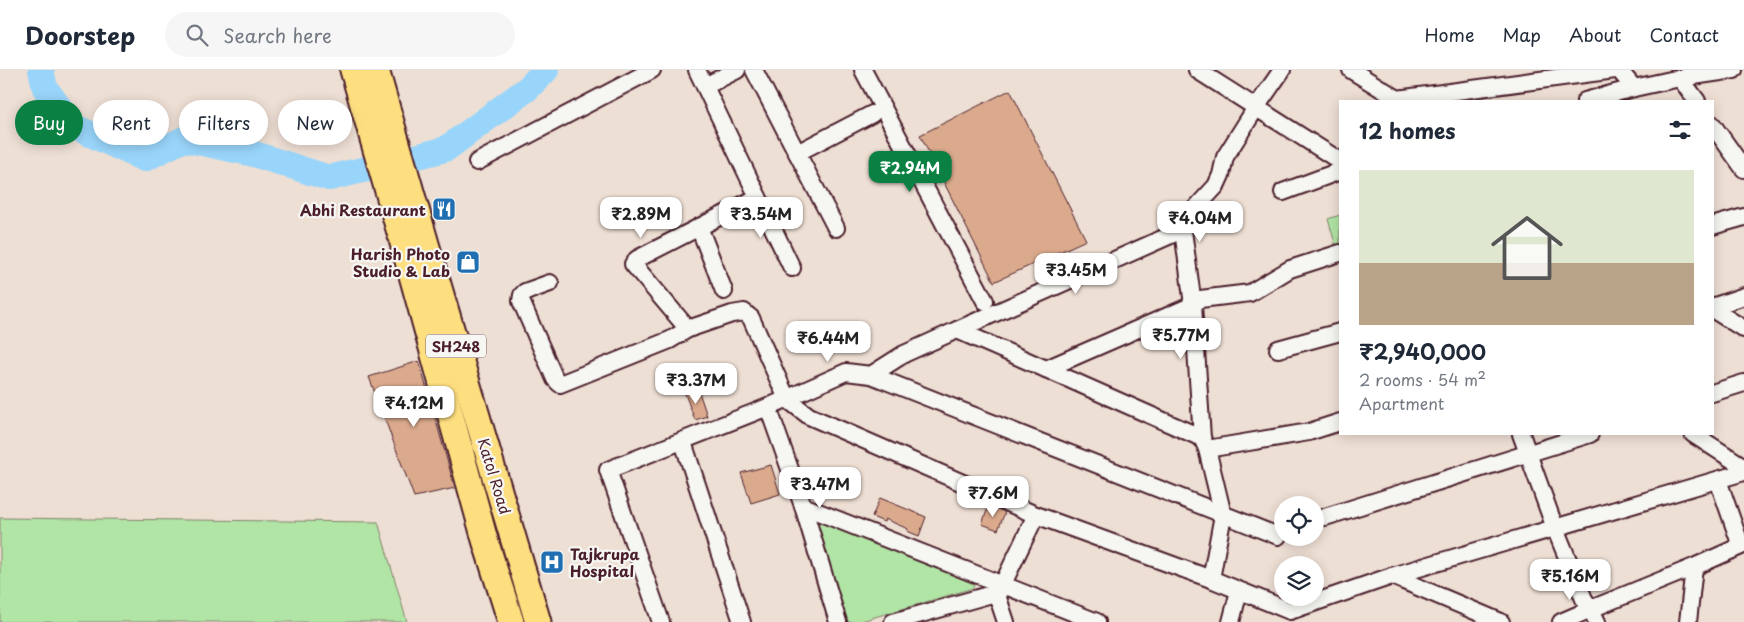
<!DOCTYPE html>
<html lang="en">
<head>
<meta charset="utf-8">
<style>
	:root { --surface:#fff; --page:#f6f6f7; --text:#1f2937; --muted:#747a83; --line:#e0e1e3; --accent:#0b8043 }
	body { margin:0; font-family:"Playpen Sans",sans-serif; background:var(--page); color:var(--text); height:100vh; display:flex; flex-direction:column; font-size:19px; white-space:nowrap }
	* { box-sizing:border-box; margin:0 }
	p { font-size:16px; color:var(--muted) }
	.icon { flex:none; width:28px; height:28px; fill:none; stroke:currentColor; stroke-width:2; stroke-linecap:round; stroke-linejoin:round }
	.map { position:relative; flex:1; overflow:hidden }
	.side { position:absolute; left:1339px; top:30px; width:375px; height:335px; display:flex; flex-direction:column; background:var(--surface); border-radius:0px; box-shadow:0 2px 12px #0003 }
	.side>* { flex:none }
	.top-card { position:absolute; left:15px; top:30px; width:475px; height:45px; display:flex; gap:10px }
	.fabs { position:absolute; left:1274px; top:426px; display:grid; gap:10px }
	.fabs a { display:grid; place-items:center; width:50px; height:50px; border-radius:50%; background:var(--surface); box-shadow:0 2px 12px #0003; font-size:25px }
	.price { position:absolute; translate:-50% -42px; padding:0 11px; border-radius:10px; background:#fff; color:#222; font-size:16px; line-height:32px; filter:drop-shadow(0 1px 2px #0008) }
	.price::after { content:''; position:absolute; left:50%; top:30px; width:15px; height:11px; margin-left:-8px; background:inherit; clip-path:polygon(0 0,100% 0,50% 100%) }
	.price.on { background:var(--accent); color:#fff }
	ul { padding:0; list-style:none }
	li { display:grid; align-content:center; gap:10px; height:265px; padding:0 20px }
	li+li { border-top:1px solid var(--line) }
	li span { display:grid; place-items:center; height:155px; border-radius:0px; color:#555 }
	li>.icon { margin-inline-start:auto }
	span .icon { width:90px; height:90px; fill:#fffc; stroke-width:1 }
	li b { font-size:21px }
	h2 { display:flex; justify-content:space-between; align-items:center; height:60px; padding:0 20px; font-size:21px }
	.pill { padding:0 18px; border-radius:22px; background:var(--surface); box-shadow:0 2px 12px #0003; font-size:18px; line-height:45px }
	.pill.on { background:var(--accent); color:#fff }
	header { display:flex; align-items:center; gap:30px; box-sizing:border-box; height:70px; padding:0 25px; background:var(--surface); border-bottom:1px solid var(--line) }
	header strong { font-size:24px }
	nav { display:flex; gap:28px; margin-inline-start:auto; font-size:18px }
	.search { width:350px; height:45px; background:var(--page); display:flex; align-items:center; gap:12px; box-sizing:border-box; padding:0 18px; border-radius:28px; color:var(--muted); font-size:19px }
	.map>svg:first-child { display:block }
	.green { fill:#b1e5a6; stroke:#7e8268 }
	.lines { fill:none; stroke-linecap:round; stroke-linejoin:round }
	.river { stroke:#99d5fa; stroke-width:26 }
	.building { fill:#dbaa8d; stroke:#4a1f2b }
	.minor-casing { stroke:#4a1f2b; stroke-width:20 }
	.primary-casing { stroke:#4a1f2b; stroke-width:29 }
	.minor { stroke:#f6f6f2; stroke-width:16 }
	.primary { stroke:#fedf80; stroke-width:25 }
	.labels { text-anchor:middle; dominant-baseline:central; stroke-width:4.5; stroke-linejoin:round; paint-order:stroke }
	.shield { fill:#f6f6f2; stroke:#7e6067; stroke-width:1 }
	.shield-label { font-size:14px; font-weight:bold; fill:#4a1f2b }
	.poi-label { font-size:15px; font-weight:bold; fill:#4a1f2b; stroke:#f6f6f2; text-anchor:end }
	.street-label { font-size:15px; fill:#4a1f2b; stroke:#f6f6f2 }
</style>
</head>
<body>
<header>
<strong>Doorstep</strong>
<div class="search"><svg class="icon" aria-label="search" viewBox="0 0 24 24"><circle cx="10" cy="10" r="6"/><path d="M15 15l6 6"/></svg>Search here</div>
<nav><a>Home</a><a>Map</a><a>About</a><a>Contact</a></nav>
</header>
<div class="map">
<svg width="1744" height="552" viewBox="0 0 1744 552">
	<rect width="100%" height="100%" fill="#eedfd4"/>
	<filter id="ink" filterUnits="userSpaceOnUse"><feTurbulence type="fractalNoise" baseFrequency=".02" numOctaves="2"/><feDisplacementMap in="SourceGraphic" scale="10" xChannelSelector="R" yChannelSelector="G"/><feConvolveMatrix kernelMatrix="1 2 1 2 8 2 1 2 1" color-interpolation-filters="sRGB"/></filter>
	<g filter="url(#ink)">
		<g class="green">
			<path d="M 1340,145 L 1340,179 L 1337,180 L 1328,149 Z"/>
			<path d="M 0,448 L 378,452 L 407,552 L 0,552 Z"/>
			<path d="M 821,452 L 968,507 L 975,511 L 973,518 L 858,552 L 848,552 L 816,456 Z"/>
		</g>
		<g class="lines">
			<g class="river">
				<path d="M 41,0 L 45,18 L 73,56 L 144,89 L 184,69 L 254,84 L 329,108 L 371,98"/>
				<path d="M 415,87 L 446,79 L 527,19 L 546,0"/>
			</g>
		</g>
		<g class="building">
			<path d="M 1010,20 L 1086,170 L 994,212 L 920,65 Z"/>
			<path d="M 419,291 L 455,418 L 414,427 L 369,307 Z"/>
			<path d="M 698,319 L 707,346 L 695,350 L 685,324 Z"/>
			<path d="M 771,395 L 780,424 L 751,433 L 741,403 Z"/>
			<path d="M 880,428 L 926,447 L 919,466 L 907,461 L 908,459 L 885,449 L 884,452 L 872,447 Z"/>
			<path d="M 989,435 L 1005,442 L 998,460 L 982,454 Z"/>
		</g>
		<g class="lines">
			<g class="minor-casing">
				<g id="minor">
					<path d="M 754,0 L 836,158"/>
					<path d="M 863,0 L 985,231"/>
					<path d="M 1197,0 L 1340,91"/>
					<path d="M 1351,0 L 1401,31"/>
					<path d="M 1619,0 L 1634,18 L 1680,8 L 1697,31"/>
					<path d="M 1680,8 L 1734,0"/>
					<path d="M 705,16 L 737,0"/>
					<path d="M 1397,29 L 1615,0"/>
					<path d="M 1585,31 L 1634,18"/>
					<path d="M 1712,54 L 1744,99"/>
					<path d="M 797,83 L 872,44"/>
					<path d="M 477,92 L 652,0"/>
					<path d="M 1283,122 L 1340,101"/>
					<path d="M 758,127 L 792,198"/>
					<path d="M 1712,156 L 1744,147"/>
					<path d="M 699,157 L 724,221"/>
					<path d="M 550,213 L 525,222 L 522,225 L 521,231 L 555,309 L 560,314 L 670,270 L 688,259 L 633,194 L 637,189 L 758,127 L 697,0"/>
					<path d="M 1192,230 L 1250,223 L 1290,199 L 1340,183"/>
					<path d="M 1193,235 L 1182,153 L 1216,116 L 1221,105 L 1225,87 L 1257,36 L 1282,0"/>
					<path d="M 1712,237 L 1744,226"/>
					<path d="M 1712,239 L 1744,259"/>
					<path d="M 688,259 L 732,244 L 744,242 L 751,248 L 787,329 L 809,346 L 1036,445"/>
					<path d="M 957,260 L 1182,160"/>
					<path d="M 1278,279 L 1340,262"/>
					<path d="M 1046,299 L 1202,368"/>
					<path d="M 871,305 L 904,284 L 957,260 L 1046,299 L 1193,235 L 1202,368 L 1207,379 L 1223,445 L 1211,509 L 1290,541 L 1392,506 L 1744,402"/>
					<path d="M 1712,323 L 1744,313"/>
					<path d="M 768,337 L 803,436 L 838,552"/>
					<path d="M 1521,364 L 1555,458 L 1584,529 L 1591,539 L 1694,497 L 1741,476 L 1718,410"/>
					<path d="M 1693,364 L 1744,397"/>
					<path d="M 683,372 L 742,552"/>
					<path d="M 1207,379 L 1309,362 L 1340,352"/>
					<path d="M 803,436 L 1097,552"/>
					<path d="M 1325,447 L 1590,364"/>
					<path d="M 1392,506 L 1501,552"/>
					<path d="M 661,552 L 608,400 L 768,337 L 846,302 L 871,305 L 1278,466"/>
					<path d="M 893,552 L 999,522"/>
					<path d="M 1006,552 L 998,528 L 999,522 L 1036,445 L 1211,509"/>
					<path d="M 1231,552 L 1239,521"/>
					<path d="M 1561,552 L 1591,539 L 1597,552"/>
					<path d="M 1688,552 L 1694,497"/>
				</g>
			</g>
			<g class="primary-casing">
				<g id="primary">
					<path d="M 353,0 L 405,180 L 485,470 L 511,552"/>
					<path d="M 376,0 L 426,174 L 538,552"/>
				</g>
			</g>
			<use href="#minor" class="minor"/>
			<use href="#primary" class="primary"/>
		</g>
	</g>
	<defs>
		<g id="restaurant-square" transform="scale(1.25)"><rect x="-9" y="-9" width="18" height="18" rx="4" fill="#1f6fb2" stroke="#f6f6f2"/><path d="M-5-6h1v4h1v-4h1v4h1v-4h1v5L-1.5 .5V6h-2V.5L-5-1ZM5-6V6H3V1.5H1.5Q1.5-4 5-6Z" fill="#fff"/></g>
		<g id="shop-square" transform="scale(1.25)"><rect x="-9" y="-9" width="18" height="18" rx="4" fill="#1f6fb2" stroke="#f6f6f2"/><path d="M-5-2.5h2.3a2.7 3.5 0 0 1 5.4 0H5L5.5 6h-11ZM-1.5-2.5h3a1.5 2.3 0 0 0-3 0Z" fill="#fff"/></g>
		<g id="hospital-square" transform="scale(1.25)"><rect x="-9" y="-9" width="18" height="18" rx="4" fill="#1f6fb2" stroke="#f6f6f2"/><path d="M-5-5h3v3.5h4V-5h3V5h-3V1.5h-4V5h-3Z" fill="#fff"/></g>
	</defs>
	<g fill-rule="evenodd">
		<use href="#restaurant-square" x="444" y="139"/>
		<use href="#shop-square" x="468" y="192"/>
		<use href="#hospital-square" x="552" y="492"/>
	</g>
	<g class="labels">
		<rect class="shield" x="426" y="264.5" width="60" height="23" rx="4"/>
		<g class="shield-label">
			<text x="456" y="276">SH248</text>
		</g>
		<g class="poi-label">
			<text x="426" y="139">Abhi Restaurant</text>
			<text x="450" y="183">Harish Photo<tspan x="450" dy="17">Studio &amp; Lab</tspan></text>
			<text x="570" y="483" text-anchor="start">Tajkrupa<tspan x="570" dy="17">Hospital</tspan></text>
		</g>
		<g class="street-label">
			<text transform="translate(495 406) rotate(73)">Katol Road</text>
		</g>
	</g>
</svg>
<div class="fabs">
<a><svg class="icon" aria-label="locate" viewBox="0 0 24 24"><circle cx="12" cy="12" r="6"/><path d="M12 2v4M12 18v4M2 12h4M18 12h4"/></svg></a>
<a><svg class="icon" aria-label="layers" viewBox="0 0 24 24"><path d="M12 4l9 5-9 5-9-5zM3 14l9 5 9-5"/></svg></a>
</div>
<b class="price on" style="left:910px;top:123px">₹2.94M</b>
<b class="price" style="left:641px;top:169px">₹2.89M</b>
<b class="price" style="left:761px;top:169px">₹3.54M</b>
<b class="price" style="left:1200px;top:173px">₹4.04M</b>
<b class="price" style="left:1076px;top:225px">₹3.45M</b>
<b class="price" style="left:1181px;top:290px">₹5.77M</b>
<b class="price" style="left:828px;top:293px">₹6.44M</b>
<b class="price" style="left:696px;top:335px">₹3.37M</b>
<b class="price" style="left:414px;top:358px">₹4.12M</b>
<b class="price" style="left:820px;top:439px">₹3.47M</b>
<b class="price" style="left:993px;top:448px">₹7.6M</b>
<b class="price" style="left:1570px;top:531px">₹5.16M</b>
<div class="top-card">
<a class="pill on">Buy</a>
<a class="pill">Rent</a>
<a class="pill">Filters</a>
<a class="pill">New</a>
</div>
<section class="side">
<h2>12 homes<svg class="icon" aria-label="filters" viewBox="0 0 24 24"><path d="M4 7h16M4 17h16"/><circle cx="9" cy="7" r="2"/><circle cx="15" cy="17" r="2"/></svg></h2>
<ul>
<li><span style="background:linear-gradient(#dfe7d0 60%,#b9a48a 0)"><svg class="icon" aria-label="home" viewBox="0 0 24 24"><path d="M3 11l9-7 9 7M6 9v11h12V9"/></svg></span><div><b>₹2,940,000</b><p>2 rooms · 54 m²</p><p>Apartment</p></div></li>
</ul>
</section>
</div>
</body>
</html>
